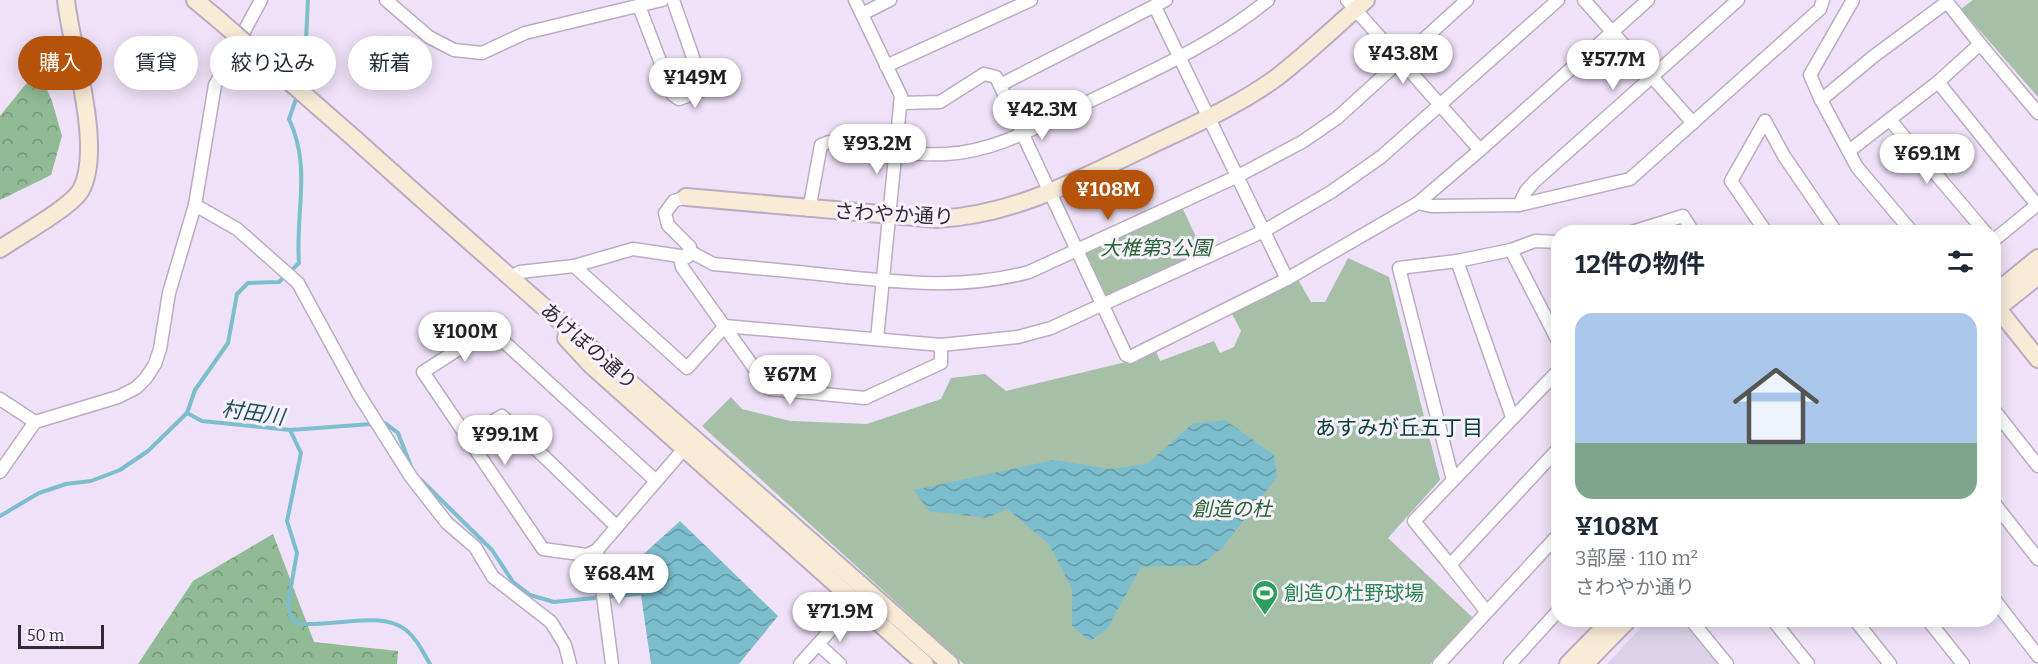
<!DOCTYPE html>
<html lang="ja">
<head>
<meta charset="utf-8">
<style>
	:root { --surface:#fff; --page:#f2f2f3; --text:#1f2937; --muted:#747a83; --accent:#b45309 }
	body { margin:0; font-family:Bitter,"Noto Sans JP",serif; background:var(--page); color:var(--text); height:100vh; display:flex; flex-direction:column; font-size:22px; white-space:nowrap }
	* { box-sizing:border-box; margin:0 }
	p { font-size:20px; color:var(--muted) }
	.icon { flex:none; width:33px; height:33px; fill:none; stroke:currentColor; stroke-width:2; stroke-linecap:round; stroke-linejoin:round }
	.map { position:relative; flex:1; overflow:hidden }
	.details { position:absolute; left:1551px; top:225px; width:450px; height:402px; display:flex; flex-direction:column; background:var(--surface); border-radius:24px; box-shadow:0 3px 15px #0003 }
	.details>* { flex:none }
	.guide { position:absolute; left:18px; top:36px; width:570px; height:54px; display:flex; gap:12px }
	.scale { position:absolute; left:18px; bottom:15px; width:86px; box-sizing:border-box; padding-left:6px; border:3px solid #302a33; border-top:0; font-size:16px; line-height:21px; white-space:nowrap; color:#302a33; -webkit-text-stroke:4px #f9f1fe; paint-order:stroke }
	.price { position:absolute; translate:-50% -51px; padding:0 14px; border-radius:21px; background:#fff; color:#222; font-size:20px; line-height:39px; filter:drop-shadow(0 2px 3px #0008) }
	.price::after { content:''; position:absolute; left:50%; top:36px; width:18px; height:14px; margin-left:-9px; background:inherit; clip-path:polygon(0 0,100% 0,50% 100%) }
	.price.active { background:var(--accent); color:#fff }
	ul { padding:0; list-style:none }
	li { display:grid; align-content:center; gap:12px; height:318px; padding:0 24px }
	li span { display:grid; place-items:center; height:186px; border-radius:18px; color:#555 }
	li>.icon { margin-inline-start:auto }
	span .icon { width:108px; height:108px; fill:#fffc; stroke-width:1 }
	li b { font-size:26px }
	h2 { display:flex; justify-content:space-between; align-items:center; height:72px; padding:0 24px; font-size:26px }
	.pill { padding:0 21px; border-radius:27px; background:var(--surface); box-shadow:0 3px 15px #0003; font-size:21px; line-height:54px }
	.pill.active { background:var(--accent); color:#fff }
	.map>svg:first-child { display:block }
	.education { fill:#dbd2e7 }
	.forest { fill:url(#forest-crowns) }
	.park { fill:#a5c0a7 }
	.water { fill:url(#water-waves) }
	.lines { fill:none; stroke-linecap:round; stroke-linejoin:round }
	.stream { stroke:#7cbdce; stroke-width:4 }
	.street-casing { stroke:#baadc2; stroke-width:15 }
	.secondary-casing { stroke:#baadc2; stroke-width:20 }
	.street { stroke:#fff; stroke-width:12 }
	.secondary { stroke:#f8ecd7; stroke-width:16 }
	.secondary-bridge-casing { stroke:#baadc2; stroke-width:20; stroke-linecap:butt }
	.secondary-bridge { stroke:#f8ecd7; stroke-width:16 }
	.labels { text-anchor:middle; dominant-baseline:central; stroke-width:6; stroke-linejoin:round; paint-order:stroke }
	.street-label { font-size:20px; fill:#302a33; stroke:#f9f1fe }
	.park-label { font-size:20px; font-style:italic; fill:#266433; stroke:#f9f1fe }
	.leisure-label { font-size:20px; fill:#27864d; stroke:#f9f1fe; text-anchor:start }
	.water-label { font-size:21px; font-style:italic; fill:#19515e; stroke:#f9f1fe }
	.neighbourhood-label { font-size:21px; fill:#043f33; stroke:#f9f1fe }
</style>
</head>
<body>
<div class="map">
<svg width="2038" height="664" viewBox="0 0 2038 664">
	<defs>
		<pattern id="forest-crowns" width="20" height="18" patternUnits="userSpaceOnUse" patternTransform="scale(1.5)"><rect width="20" height="18" fill="#90bb95"/><path d="M2 6a3 3 0 1 1 6 0M12 15a3 3 0 1 1 6 0" fill="none" stroke="#76987a"/></pattern>
		<pattern id="water-waves" width="16" height="10" patternUnits="userSpaceOnUse" patternTransform="scale(1.5)"><rect width="16" height="10" fill="#7cbdce"/><path d="M0 5q4-4 8 0t8 0" fill="none" stroke="#669aa8"/></pattern>
	</defs>
	<rect width="100%" height="100%" fill="#efe1f7"/>
	<path class="education" d="M 1648,620 L 1681,620 L 1717,664 L 1607,664 Z"/>
	<g class="forest">
		<path d="M 38,69 L 52,101 L 62,136 L 51,175 L 0,200 L 0,116 Z"/>
		<path d="M 273,534 L 314,642 L 398,651 L 397,664 L 138,664 L 193,581 Z"/>
	</g>
	<g class="park">
		<path d="M 1973,0 L 2038,0 L 2038,97 L 1961,9 Z"/>
		<path d="M 1182,207 L 1204,254 L 1110,298 L 1101,295 L 1083,259 L 1085,252 Z"/>
		<path d="M 1348,258 L 1389,277 L 1440,480 L 1388,538 L 1472,617 L 1430,664 L 964,664 L 702,426 L 731,397 L 742,409 L 791,421 L 867,424 L 941,399 L 951,378 L 985,374 L 1006,391 L 1130,361 L 1155,348 L 1160,361 L 1214,341 L 1220,353 L 1234,347 L 1241,331 L 1230,310 L 1297,278 L 1311,302 L 1325,302 Z"/>
	</g>
	<g class="water">
		<path d="M 1225,420 L 1274,455 L 1277,477 L 1223,547 L 1201,565 L 1141,567 L 1107,629 L 1090,641 L 1072,626 L 1072,589 L 1049,544 L 1007,509 L 987,518 L 929,511 L 914,490 L 1054,460 L 1109,469 L 1147,464 L 1192,424 Z"/>
		<path d="M 680,521 L 778,616 L 739,664 L 651,664 L 636,561 Z"/>
	</g>
	<g class="lines">
		<g class="stream">
			<path d="M 301,86 L 304,77 L 308,0"/>
			<path d="M 187,413 L 202,421 L 290,430 L 385,423 L 398,433 L 412,469"/>
			<path d="M 290,430 L 301,453 L 287,521 L 297,553 L 288,603 L 290,615 L 296,623 C 327,629 380,609 406,630 C 417,639 423,652 430,664"/>
			<path d="M 420,479 L 492,550 L 513,582 L 530,595 L 554,602 L 646,593"/>
			<path d="M 0,516 L 39,493 L 66,484 L 91,481 L 120,470 L 148,451 L 187,413 L 195,390 L 228,343 L 237,294 L 248,283 L 279,282 L 299,263 C 295,212 312,168 289,119 L 297,96"/>
		</g>
		<g class="street-casing">
			<g id="street">
				<path d="M 386,0 L 429,37 L 454,50 L 482,53 L 525,33 L 662,0"/>
				<path d="M 855,0 L 901,96 L 877,339"/>
				<path d="M 1347,0 L 1480,150"/>
				<path d="M 1584,0 L 1693,123"/>
				<path d="M 639,6 L 673,95 L 679,99 L 701,91 L 703,86 L 673,0"/>
				<path d="M 1155,7 L 1287,279"/>
				<path d="M 862,14 L 890,0"/>
				<path d="M 886,66 L 1031,0"/>
				<path d="M 1938,82 L 2037,205"/>
				<path d="M 1000,85 L 1166,0"/>
				<path d="M 1821,100 L 1810,75 L 1853,0"/>
				<path d="M 900,103 L 940,102 L 984,74 L 996,77 L 1126,355 L 1130,357 L 1287,279 L 1418,203 L 1480,150 L 1648,0"/>
				<path d="M 1890,120 L 1985,232"/>
				<path d="M 1765,121 L 1784,156 L 1836,232"/>
				<path d="M 1765,121 L 1731,181 L 1766,232"/>
				<path d="M 1849,151 L 1938,82 L 1980,44 L 2038,113"/>
				<path d="M 1418,203 L 1431,206 L 1519,205 L 1630,179 L 1820,9 L 1823,0"/>
				<path d="M 195,205 L 237,229 L 298,283 L 358,393 L 411,477 L 447,523 L 475,547 L 493,577 L 551,622 L 565,645 L 570,664"/>
				<path d="M 1519,205 L 1526,191 L 1535,181 L 1738,0"/>
				<path d="M 809,210 L 821,145 L 829,142 C 867,147 908,156 946,154 C 996,152 1042,124 1086,103 C 1150,72 1213,45 1268,0"/>
				<path d="M 1632,232 L 1683,216 L 1693,232"/>
				<path d="M 1912,232 L 1857,167 L 1821,100 L 1874,56 L 1947,2 L 1980,44"/>
				<path d="M 1994,240 L 2038,204"/>
				<path d="M 1511,250 L 1535,241 L 1558,242"/>
				<path d="M 691,252 L 713,264 C 757,268 801,272 846,277 C 910,283 965,289 1029,272 L 1238,176 L 1302,142 L 1337,118 L 1467,0"/>
				<path d="M 680,258 L 682,267 L 769,389 L 865,398 L 941,363 L 941,345"/>
				<path d="M 1457,261 L 1511,250 L 1558,341"/>
				<path d="M 574,266 L 687,368 L 725,326 L 941,345 L 1018,337 L 1051,328 L 1264,231 L 1331,192 L 1381,157 L 1558,0"/>
				<path d="M 509,278 L 520,272 L 574,266 L 633,249 L 687,257 L 690,247 L 668,225 L 665,213 L 674,201 L 686,197"/>
				<path d="M 0,399 L 35,422"/>
				<path d="M 1994,410 L 2038,466"/>
				<path d="M 466,437 L 502,416 L 617,527"/>
				<path d="M 0,472 L 35,422 L 118,397 L 136,388 L 146,378 L 155,364 L 160,349 L 169,293 L 195,205 L 215,85 L 261,0"/>
				<path d="M 1453,480 L 1399,268 L 1457,261 L 1512,417"/>
				<path d="M 656,481 L 490,329 L 423,372 L 543,549 L 587,555 L 597,550 L 689,443"/>
				<path d="M 1994,503 L 2038,559"/>
				<path d="M 597,550 L 612,664"/>
				<path d="M 1450,565 L 1414,521 L 1558,371"/>
				<path d="M 1994,599 L 2038,656"/>
				<path d="M 1486,611 L 1450,565 L 1558,449"/>
				<path d="M 1691,620 L 1727,664"/>
				<path d="M 1773,620 L 1808,664"/>
				<path d="M 1855,620 L 1890,664"/>
				<path d="M 1928,620 L 1963,664"/>
				<path d="M 818,644 L 840,664"/>
				<path d="M 800,664 L 857,601"/>
				<path d="M 1439,664 L 1558,535"/>
				<path d="M 1510,664 L 1558,611"/>
			</g>
		</g>
		<g class="secondary-casing">
			<g id="secondary">
				<path d="M 195,0 L 219,20"/>
				<path d="M 355,139 C 551,316 753,488 950,664"/>
				<path d="M 686,197 L 937,219 C 1014,215 1078,180 1147,147 C 1191,126 1236,107 1276,78 C 1307,54 1336,26 1366,0"/>
				<path d="M 0,249 C 20,235 70,208 81,190 C 104,147 71,48 66,0"/>
				<path d="M 1994,294 L 2038,258"/>
				<path d="M 1994,304 L 2038,359"/>
				<path d="M 1994,311 L 2038,276"/>
				<path d="M 566,338 L 591,365 L 925,664"/>
				<path d="M 1568,664 L 1611,620"/>
				<path d="M 1585,664 L 1628,620"/>
			</g>
		</g>
		<use href="#street" class="street"/>
		<use href="#secondary" class="secondary"/>
		<g class="secondary-bridge-casing">
			<path id="secondary-bridge" d="M 219,20 L 355,139"/>
		</g>
		<use href="#secondary-bridge" class="secondary-bridge"/>
	</g>
	<defs>
		<g id="stadium-pin" transform="scale(1.35)"><path d="M0 17L-7.5 6A9.5 9.5 0 1 1 7.5 6Z" fill="#2e9e5b" stroke="#f9f1fe"/><path d="M0-5a6.5 5 0 1 0 0 10a6.5 5 0 1 0 0-10ZM-3.5-1.8h7v3.6h-7Z" fill="#fff"/></g>
	</defs>
	<g fill-rule="evenodd">
		<use href="#stadium-pin" x="1265" y="593"/>
	</g>
	<g class="labels">
		<g class="street-label">
			<text transform="translate(894 214) rotate(3)">さわやか通り</text>
			<text transform="translate(589 346) rotate(41)">あけぼの通り</text>
		</g>
		<g class="park-label">
			<text x="1156" y="248">大椎第3公園</text>
			<text x="1232" y="509">創造の杜</text>
		</g>
		<g class="leisure-label">
			<text x="1284" y="593">創造の杜野球場</text>
		</g>
		<g class="water-label">
			<text transform="translate(253 413) rotate(8)">村田川</text>
		</g>
		<g class="neighbourhood-label">
			<text x="1399" y="428">あすみが丘五丁目</text>
		</g>
	</g>
</svg>
<div class="scale">50 m</div>
<b class="price" style="left:1403px;top:85px">¥43.8M</b>
<b class="price" style="left:1613px;top:91px">¥57.7M</b>
<b class="price" style="left:695px;top:109px">¥149M</b>
<b class="price" style="left:1042px;top:141px">¥42.3M</b>
<b class="price" style="left:877px;top:175px">¥93.2M</b>
<b class="price" style="left:1927px;top:185px">¥69.1M</b>
<b class="price active" style="left:1108px;top:221px">¥108M</b>
<b class="price" style="left:465px;top:363px">¥100M</b>
<b class="price" style="left:790px;top:406px">¥67M</b>
<b class="price" style="left:505px;top:466px">¥99.1M</b>
<b class="price" style="left:619px;top:605px">¥68.4M</b>
<b class="price" style="left:840px;top:643px">¥71.9M</b>
<div class="guide">
<a class="pill active">購入</a>
<a class="pill">賃貸</a>
<a class="pill">絞り込み</a>
<a class="pill">新着</a>
</div>
<section class="details">
<h2>12件の物件<svg class="icon" aria-label="filters" viewBox="0 0 24 24"><path d="M4 7h16M4 17h16"/><circle cx="9" cy="7" r="2"/><circle cx="15" cy="17" r="2"/></svg></h2>
<ul>
<li><span style="background:linear-gradient(#a9c7e8 70%,#7fa58c 0)"><svg class="icon" aria-label="home" viewBox="0 0 24 24"><path d="M3 11l9-7 9 7M6 9v11h12V9"/></svg></span><div><b>¥108M</b><p>3部屋 · 110 m²</p><p>さわやか通り</p></div></li>
</ul>
</section>
</div>
</body>
</html>
